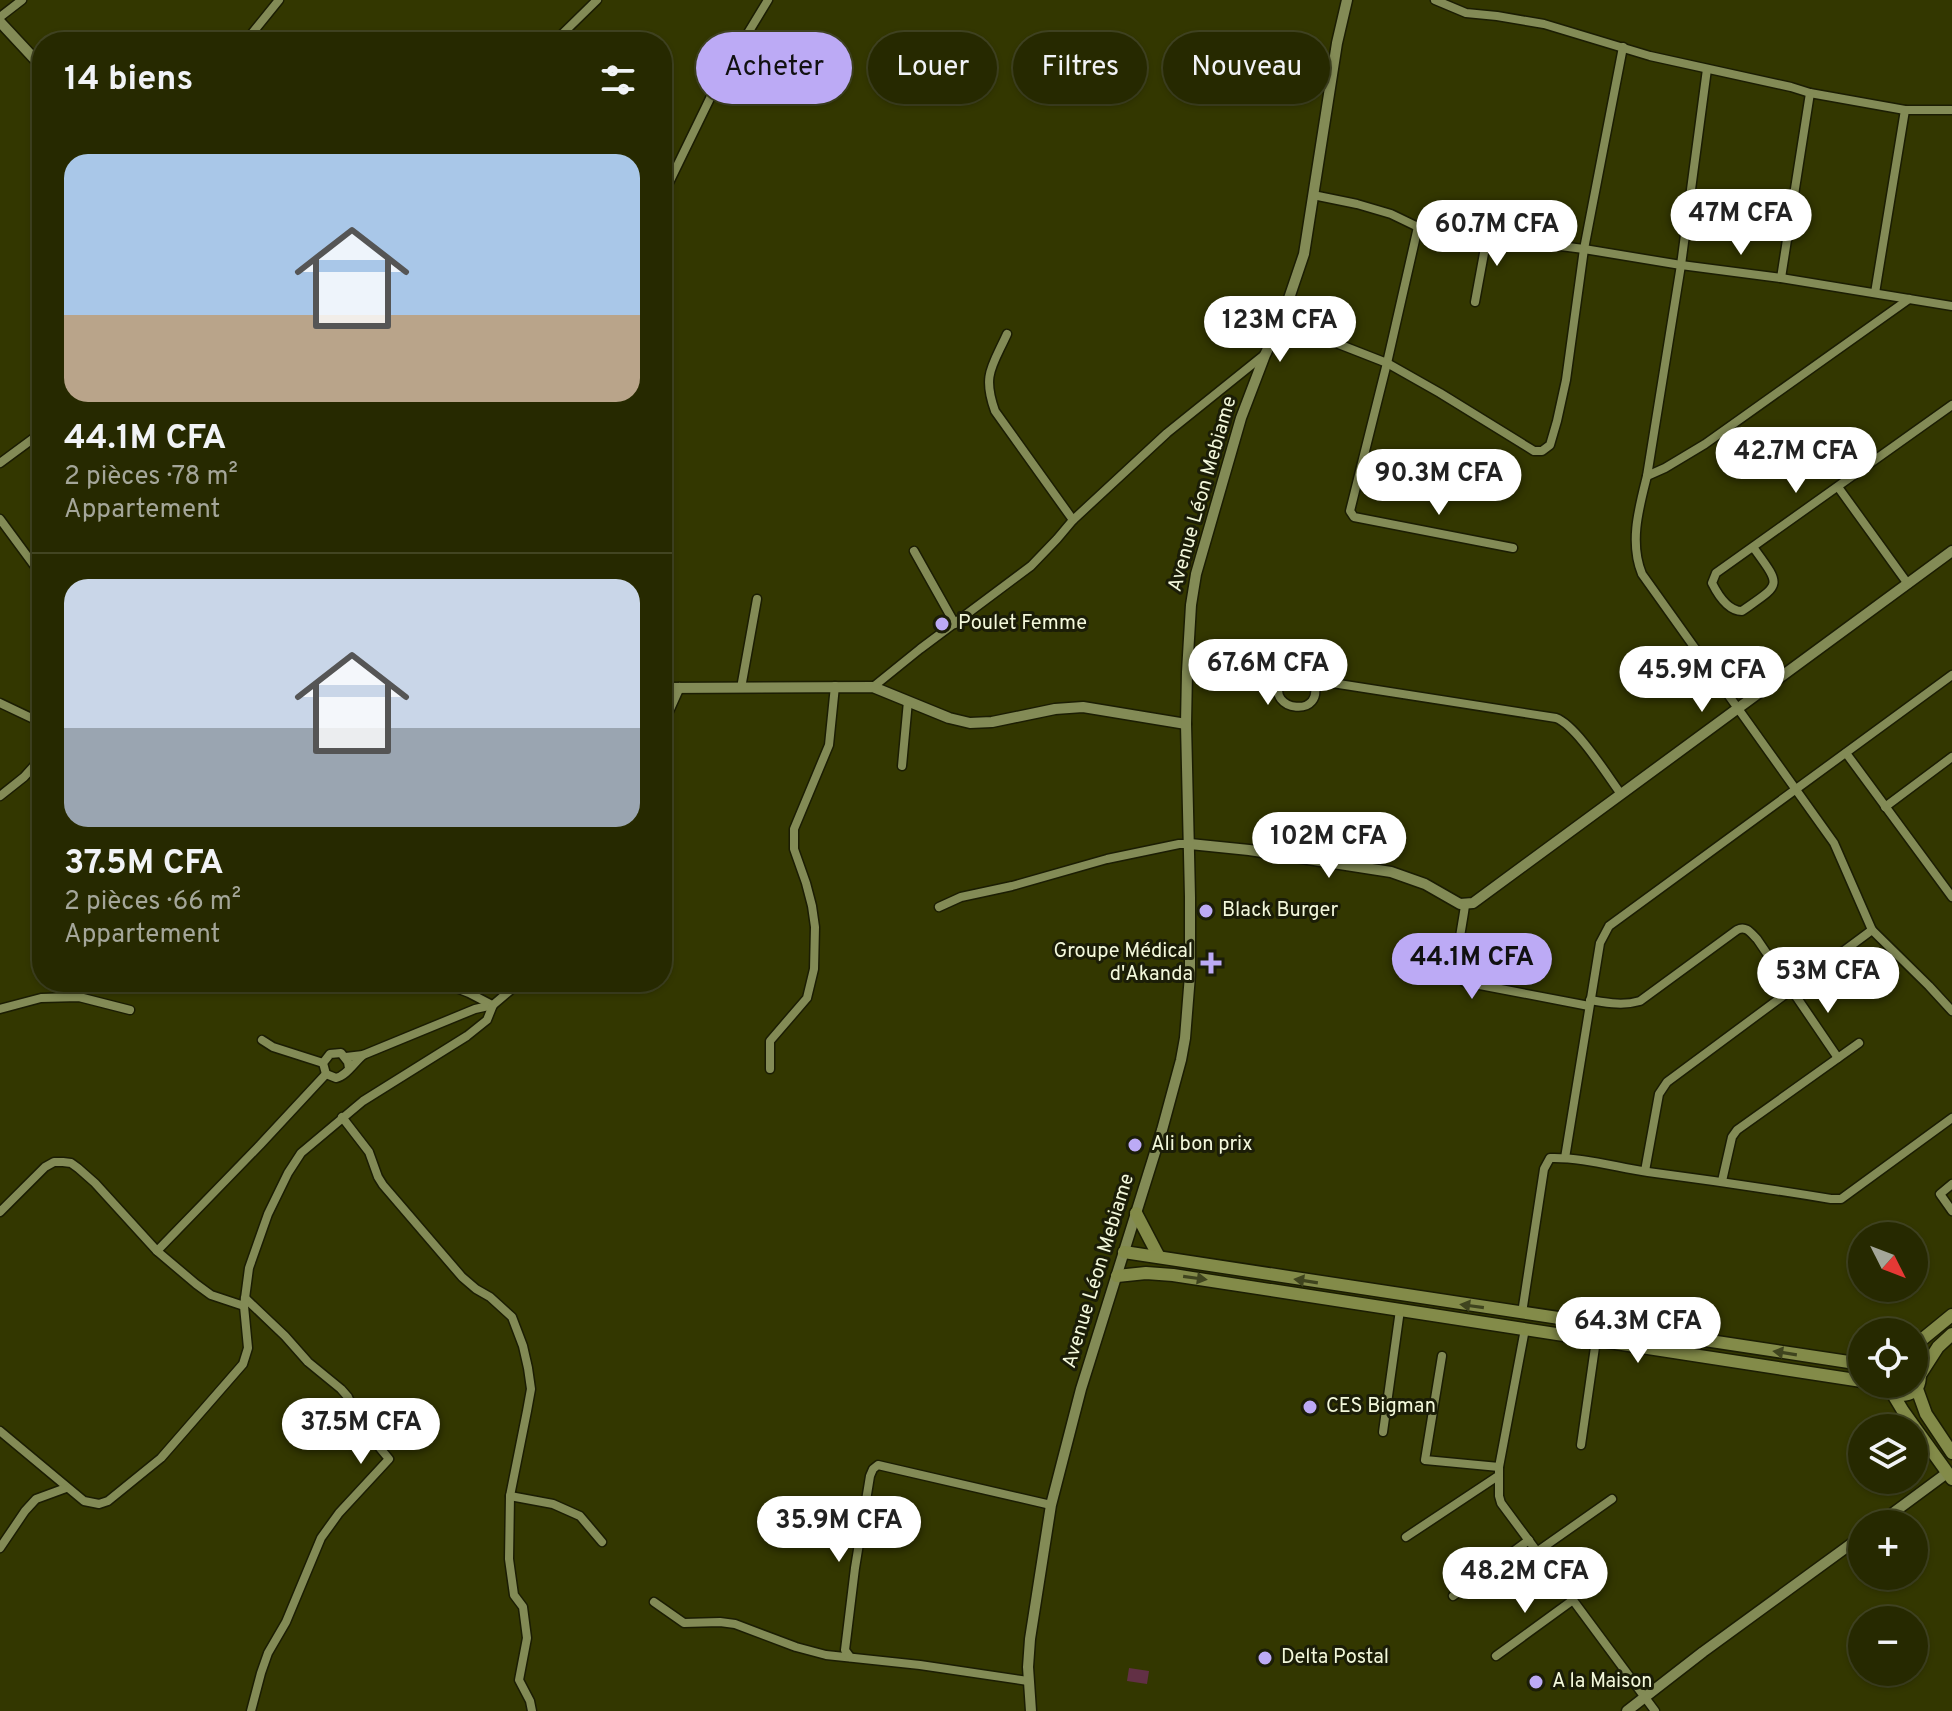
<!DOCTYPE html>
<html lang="fr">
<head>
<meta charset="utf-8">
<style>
	:root { --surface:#262900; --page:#2e310a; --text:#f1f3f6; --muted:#a4a699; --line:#424522; --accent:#bcaaf5 }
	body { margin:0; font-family:Overpass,sans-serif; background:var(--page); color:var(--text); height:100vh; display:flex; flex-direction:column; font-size:30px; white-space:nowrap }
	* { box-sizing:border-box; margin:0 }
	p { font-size:26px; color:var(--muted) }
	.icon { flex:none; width:44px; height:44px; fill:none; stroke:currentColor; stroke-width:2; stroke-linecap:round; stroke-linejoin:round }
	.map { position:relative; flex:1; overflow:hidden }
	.side { position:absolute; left:32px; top:32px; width:640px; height:960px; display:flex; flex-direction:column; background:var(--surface); border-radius:32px; box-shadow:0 2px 6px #0004,0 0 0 2px var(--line) }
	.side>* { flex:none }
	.banner { position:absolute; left:696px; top:32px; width:760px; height:72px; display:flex; gap:16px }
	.needle { width:52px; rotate:132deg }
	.tools { position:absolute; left:1848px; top:1222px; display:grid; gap:16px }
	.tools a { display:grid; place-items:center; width:80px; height:80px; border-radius:50%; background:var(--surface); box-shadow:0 2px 6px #0004,0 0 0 2px var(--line); font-size:40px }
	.price { position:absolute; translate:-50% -68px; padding:0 18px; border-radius:28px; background:#fff; color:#222; font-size:26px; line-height:52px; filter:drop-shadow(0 2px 4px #0008) }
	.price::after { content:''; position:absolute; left:50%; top:48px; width:24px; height:18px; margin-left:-12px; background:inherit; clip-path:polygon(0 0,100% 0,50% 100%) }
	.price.active { background:var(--accent); color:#111 }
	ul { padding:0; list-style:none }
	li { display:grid; align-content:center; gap:16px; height:424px; padding:0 32px }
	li+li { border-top:2px solid var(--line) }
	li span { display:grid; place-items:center; height:248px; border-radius:24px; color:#555 }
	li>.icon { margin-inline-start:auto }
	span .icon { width:144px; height:144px; fill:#fffc; stroke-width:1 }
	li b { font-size:34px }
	h2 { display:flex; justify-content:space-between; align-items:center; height:96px; padding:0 32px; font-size:34px }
	.pill { padding:0 28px; border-radius:36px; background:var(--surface); box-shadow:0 2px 6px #0004,0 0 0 2px var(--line); font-size:28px; line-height:72px }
	.pill.active { background:var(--accent); color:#111 }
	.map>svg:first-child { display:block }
	.green { fill:#623045 }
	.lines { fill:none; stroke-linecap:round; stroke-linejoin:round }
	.minor-casing { stroke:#1b1d03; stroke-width:11 }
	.tertiary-casing { stroke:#1b1d03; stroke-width:13 }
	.secondary-casing { stroke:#1b1d03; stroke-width:15 }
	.minor { stroke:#838b56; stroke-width:8 }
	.tertiary { stroke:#838b56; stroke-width:10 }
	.secondary { stroke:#838b49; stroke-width:12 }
	.oneway { fill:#3f441e }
	.poi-dot { fill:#bcaaf5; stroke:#1b1d07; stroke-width:3 }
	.labels { text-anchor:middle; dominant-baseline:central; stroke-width:6; stroke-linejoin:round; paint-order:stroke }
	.street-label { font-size:20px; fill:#f3f8db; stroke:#1b1d07 }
	.poi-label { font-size:20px; fill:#f3f8db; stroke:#1b1d07; text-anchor:start }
</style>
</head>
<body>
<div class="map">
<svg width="1952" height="1711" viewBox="0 0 1952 1711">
	<rect width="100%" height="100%" fill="#333700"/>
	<path class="green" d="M 1129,1668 L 1149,1671 L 1147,1684 L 1127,1681 Z"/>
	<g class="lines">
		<g class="minor-casing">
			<g id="minor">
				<path d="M 1435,0 L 1466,13 L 1497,16 L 1544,24 L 1650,56 L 1791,87 L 1810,93 L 1781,278"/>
				<path d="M 0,17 L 22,0"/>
				<path d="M 245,42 L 279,0"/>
				<path d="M 554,42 L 597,0"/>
				<path d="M 1810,93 L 1905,110 L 1952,110"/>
				<path d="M 1313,195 L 1357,204 L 1391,214 L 1418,227 L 1487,237"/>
				<path d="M 662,197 L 717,84 L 768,0"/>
				<path d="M 1418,227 L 1387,363 L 1350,511 L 1354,517 L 1513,548"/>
				<path d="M 1875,293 L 1905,110"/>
				<path d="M 1909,299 L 1705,444 L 1665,468 L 1647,476 C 1639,508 1629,542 1642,574 L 1834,843 L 1872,930 L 1929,986 L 1952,1011"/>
				<path d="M 1475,302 L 1487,237 L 1584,249 L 1681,265 L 1781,278 L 1952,306"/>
				<path d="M 1282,319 L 1300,329 L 1387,363 L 1440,393 L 1534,451 L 1542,451 L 1550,445 L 1557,421 L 1566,380 L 1584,249 L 1623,47"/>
				<path d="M 1007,334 C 992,367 982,375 995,411 L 1073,520"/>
				<path d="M 0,463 L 42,432"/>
				<path d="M 1647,476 L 1681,265 L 1707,69"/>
				<path d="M 1838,487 L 1908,584"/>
				<path d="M 0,519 L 42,576"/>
				<path d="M 1753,547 C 1782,587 1782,583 1742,611 C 1728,611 1718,595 1712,583 L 1716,573 L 1952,405"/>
				<path d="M 914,551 L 955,624"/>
				<path d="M 1313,680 C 1328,720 1264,711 1281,681 C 1288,667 1304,670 1313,680 L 1556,718 C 1576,725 1607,775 1621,794"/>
				<path d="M 873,687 L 920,649 L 1031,566 L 1057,539 L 1073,520 L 1167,433 L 1264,355"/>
				<path d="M 741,688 L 757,599"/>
				<path d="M 0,703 L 42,723"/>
				<path d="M 662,727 L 680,687"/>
				<path d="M 1846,753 L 1952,897"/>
				<path d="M 902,766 L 908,701"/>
				<path d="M 0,796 L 24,777 L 42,757"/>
				<path d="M 1885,807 L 1952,757"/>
				<path d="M 1465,905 C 1463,925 1451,967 1464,982 L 1589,1006"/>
				<path d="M 939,907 L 961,897 L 1012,886 L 1107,859 L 1179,844 L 1190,844"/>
				<path d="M 441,982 L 469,993 L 492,1005"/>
				<path d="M 1590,1000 C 1608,1003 1623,1006 1640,1001 L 1737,930 C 1746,925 1751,933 1757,939 L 1838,1058"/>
				<path d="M 0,1009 L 41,998 L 79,997 L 130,1010"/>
				<path d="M 262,1040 L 273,1047 L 323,1063"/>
				<path d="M 346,1057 L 363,1055 L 475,1009 L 493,1005 L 520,982"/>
				<path d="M 349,1068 L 348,1062 L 341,1053 L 330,1054 L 323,1063 L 326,1074 L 336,1078 C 346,1076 354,1063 363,1055"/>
				<path d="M 770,1069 L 770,1041 L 807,998 L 814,969 L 815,927 L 812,906 L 806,883 L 794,849 L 794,829 L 829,745 L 835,686"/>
				<path d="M 342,1117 L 369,1152 L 378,1177 L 383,1185 L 462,1277 L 476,1289 L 490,1297 L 512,1317 L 523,1346 L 528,1368 L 531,1389 L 527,1411 L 510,1496 L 509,1559 L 514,1595 L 523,1607 L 527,1638 L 519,1680 L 530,1701 L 532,1711"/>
				<path d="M 1565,1158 L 1600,943 L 1609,926 L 1952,675"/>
				<path d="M 1645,1171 L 1659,1094 L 1667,1082 L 1872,930"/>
				<path d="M 1722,1181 L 1732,1137 L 1737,1130 L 1859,1043"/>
				<path d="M 1952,1184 L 1940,1194 L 1952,1211"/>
				<path d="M 0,1212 L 45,1167 L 54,1162 L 63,1162 L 71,1163 L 78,1168 L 95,1183 L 157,1251 L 196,1284 L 211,1295 L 244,1306"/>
				<path d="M 157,1251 L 260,1145 L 326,1074"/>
				<path d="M 245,1298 L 285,1336 L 308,1362 L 341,1389 L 348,1397 L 360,1424 L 389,1459 L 339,1513 L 321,1538 L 286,1622 L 268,1653 L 261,1673 L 251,1711"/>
				<path d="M 1522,1313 L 1544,1169 L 1550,1158 C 1582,1157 1615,1167 1648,1172 C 1709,1180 1770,1189 1831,1199 L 1841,1199 L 1952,1118"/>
				<path d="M 1525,1329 L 1499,1467 L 1499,1496 L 1501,1503 L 1655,1711"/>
				<path d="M 1442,1356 L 1425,1460 L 1499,1467"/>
				<path d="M 0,1431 L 84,1501 L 99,1504 L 108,1501 L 161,1458 L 243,1364 L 248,1348 L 244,1306 L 249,1268 L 268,1214 L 288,1173 L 301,1153 L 363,1101 L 467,1036 L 487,1020 L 493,1005"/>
				<path d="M 1383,1432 L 1400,1310"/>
				<path d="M 1581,1445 L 1596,1340"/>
				<path d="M 510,1496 L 553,1504 L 580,1516 L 602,1542"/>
				<path d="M 1406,1537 L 1498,1476"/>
				<path d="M 0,1548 L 25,1511 L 36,1499 L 66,1488"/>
				<path d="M 1538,1551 L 1612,1499"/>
				<path d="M 1453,1596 L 1529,1540"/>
				<path d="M 654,1602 L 684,1623 L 720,1622 L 735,1624 L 796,1647 L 826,1655 L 920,1665 L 1028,1681"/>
				<path d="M 1496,1656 L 1573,1600"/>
				<path d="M 850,1657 L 845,1650 L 855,1568 L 870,1476 L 873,1469 L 878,1465 L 1051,1505"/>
			</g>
		</g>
		<g class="tertiary-casing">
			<g id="tertiary">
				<path d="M 0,22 L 42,67"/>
				<path d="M 662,688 L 873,687 L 949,718 L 970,723 L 992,722 L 1055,709 L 1083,707 L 1186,724"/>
				<path d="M 1190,844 L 1249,850 L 1391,872 L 1425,884 L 1460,904 L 1473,903 L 1952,551"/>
				<path d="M 1878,1524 L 1947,1473"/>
				<path d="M 1031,1711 L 1028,1667 L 1030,1639 L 1051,1505 L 1081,1389 L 1162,1130 L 1181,1060 L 1185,1038 L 1190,975 L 1190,897 L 1186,724 L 1187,672 L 1191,605 L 1196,574 L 1241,418 L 1265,355 L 1282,319 L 1304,254 L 1337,43 L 1347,0"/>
				<path d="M 1627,1711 L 1703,1652 L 1862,1536"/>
			</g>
		</g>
		<g class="secondary-casing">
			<g id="secondary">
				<path d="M 1136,1213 L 1159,1257"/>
				<path d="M 1124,1252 L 1862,1364"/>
				<path d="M 1117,1276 L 1146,1273 L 1173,1275 L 1862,1381"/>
				<path d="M 1914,1346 L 1952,1315"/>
				<path d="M 1920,1375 L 1938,1347 L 1952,1334"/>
				<path d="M 1891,1389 L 1902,1395 C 1919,1394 1925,1378 1914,1365"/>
				<path d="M 1917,1389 L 1926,1414 L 1952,1453"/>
				<path d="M 1891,1391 L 1903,1411 L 1952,1479"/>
			</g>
		</g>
		<use href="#minor" class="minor"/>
		<use href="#tertiary" class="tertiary"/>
		<use href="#secondary" class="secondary"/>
	</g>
	<defs><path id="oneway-solid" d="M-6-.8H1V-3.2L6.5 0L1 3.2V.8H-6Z" transform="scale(2)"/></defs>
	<g class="oneway">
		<use href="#oneway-solid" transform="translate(1195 1278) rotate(8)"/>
		<use href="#oneway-solid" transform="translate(1306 1281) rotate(-171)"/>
		<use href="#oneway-solid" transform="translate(1472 1306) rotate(-172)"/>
		<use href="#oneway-solid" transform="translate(1785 1353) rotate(-171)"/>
	</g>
	<g class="poi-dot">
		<circle cx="942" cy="624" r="8"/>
		<circle cx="1206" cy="911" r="8"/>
		<path d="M1207 951h8v8h8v8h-8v8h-8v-8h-8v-8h8z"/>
		<circle cx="1135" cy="1145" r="8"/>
		<circle cx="1310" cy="1407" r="8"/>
		<circle cx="1265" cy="1658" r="8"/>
		<circle cx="1536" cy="1682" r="8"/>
	</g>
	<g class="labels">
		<g class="street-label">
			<text transform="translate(1203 494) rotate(-74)">Avenue Léon Mebiame</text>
			<text transform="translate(1099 1271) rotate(-73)">Avenue Léon Mebiame</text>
		</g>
		<g class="poi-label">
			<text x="958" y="624">Poulet Femme</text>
			<text x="1222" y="911">Black Burger</text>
			<text x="1193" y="952" text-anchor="end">Groupe Médical<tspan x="1193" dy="23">d'Akanda</tspan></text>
			<text x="1151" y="1145">Ali bon prix</text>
			<text x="1326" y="1407">CES Bigman</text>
			<text x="1281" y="1658">Delta Postal</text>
			<text x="1552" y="1682">A la Maison</text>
		</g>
	</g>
</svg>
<div class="tools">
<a><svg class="needle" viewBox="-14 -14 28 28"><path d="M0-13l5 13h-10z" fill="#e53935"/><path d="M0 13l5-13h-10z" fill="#a4a699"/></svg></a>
<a><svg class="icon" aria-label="locate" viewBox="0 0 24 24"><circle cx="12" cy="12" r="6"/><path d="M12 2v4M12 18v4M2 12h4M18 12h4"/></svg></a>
<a><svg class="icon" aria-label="layers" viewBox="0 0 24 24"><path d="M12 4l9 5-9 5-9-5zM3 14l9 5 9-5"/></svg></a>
<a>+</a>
<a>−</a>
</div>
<b class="price" style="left:1741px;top:257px">47M CFA</b>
<b class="price" style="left:1497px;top:268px">60.7M CFA</b>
<b class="price" style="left:1280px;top:364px">123M CFA</b>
<b class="price" style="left:1796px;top:495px">42.7M CFA</b>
<b class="price" style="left:1439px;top:517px">90.3M CFA</b>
<b class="price" style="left:1268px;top:707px">67.6M CFA</b>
<b class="price" style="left:1702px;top:714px">45.9M CFA</b>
<b class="price" style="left:1329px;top:880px">102M CFA</b>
<b class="price active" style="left:1472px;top:1001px">44.1M CFA</b>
<b class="price" style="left:1828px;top:1015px">53M CFA</b>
<b class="price" style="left:1638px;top:1365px">64.3M CFA</b>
<b class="price" style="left:361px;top:1466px">37.5M CFA</b>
<b class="price" style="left:839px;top:1564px">35.9M CFA</b>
<b class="price" style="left:1525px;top:1615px">48.2M CFA</b>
<div class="banner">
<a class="pill active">Acheter</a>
<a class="pill">Louer</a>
<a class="pill">Filtres</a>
<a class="pill">Nouveau</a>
</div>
<section class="side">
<h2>14 biens<svg class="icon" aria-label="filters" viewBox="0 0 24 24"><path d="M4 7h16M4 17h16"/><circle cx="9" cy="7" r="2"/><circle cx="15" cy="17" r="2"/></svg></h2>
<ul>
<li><span style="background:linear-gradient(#a9c7e8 65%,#b9a48a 0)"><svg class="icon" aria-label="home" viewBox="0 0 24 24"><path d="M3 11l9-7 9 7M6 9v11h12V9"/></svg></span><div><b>44.1M CFA</b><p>2 pièces · 78 m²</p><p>Appartement</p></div></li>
<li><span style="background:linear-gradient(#c9d6e8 60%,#9aa5b1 0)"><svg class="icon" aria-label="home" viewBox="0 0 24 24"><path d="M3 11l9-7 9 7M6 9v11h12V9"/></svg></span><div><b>37.5M CFA</b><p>2 pièces · 66 m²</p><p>Appartement</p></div></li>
</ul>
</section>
</div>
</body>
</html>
